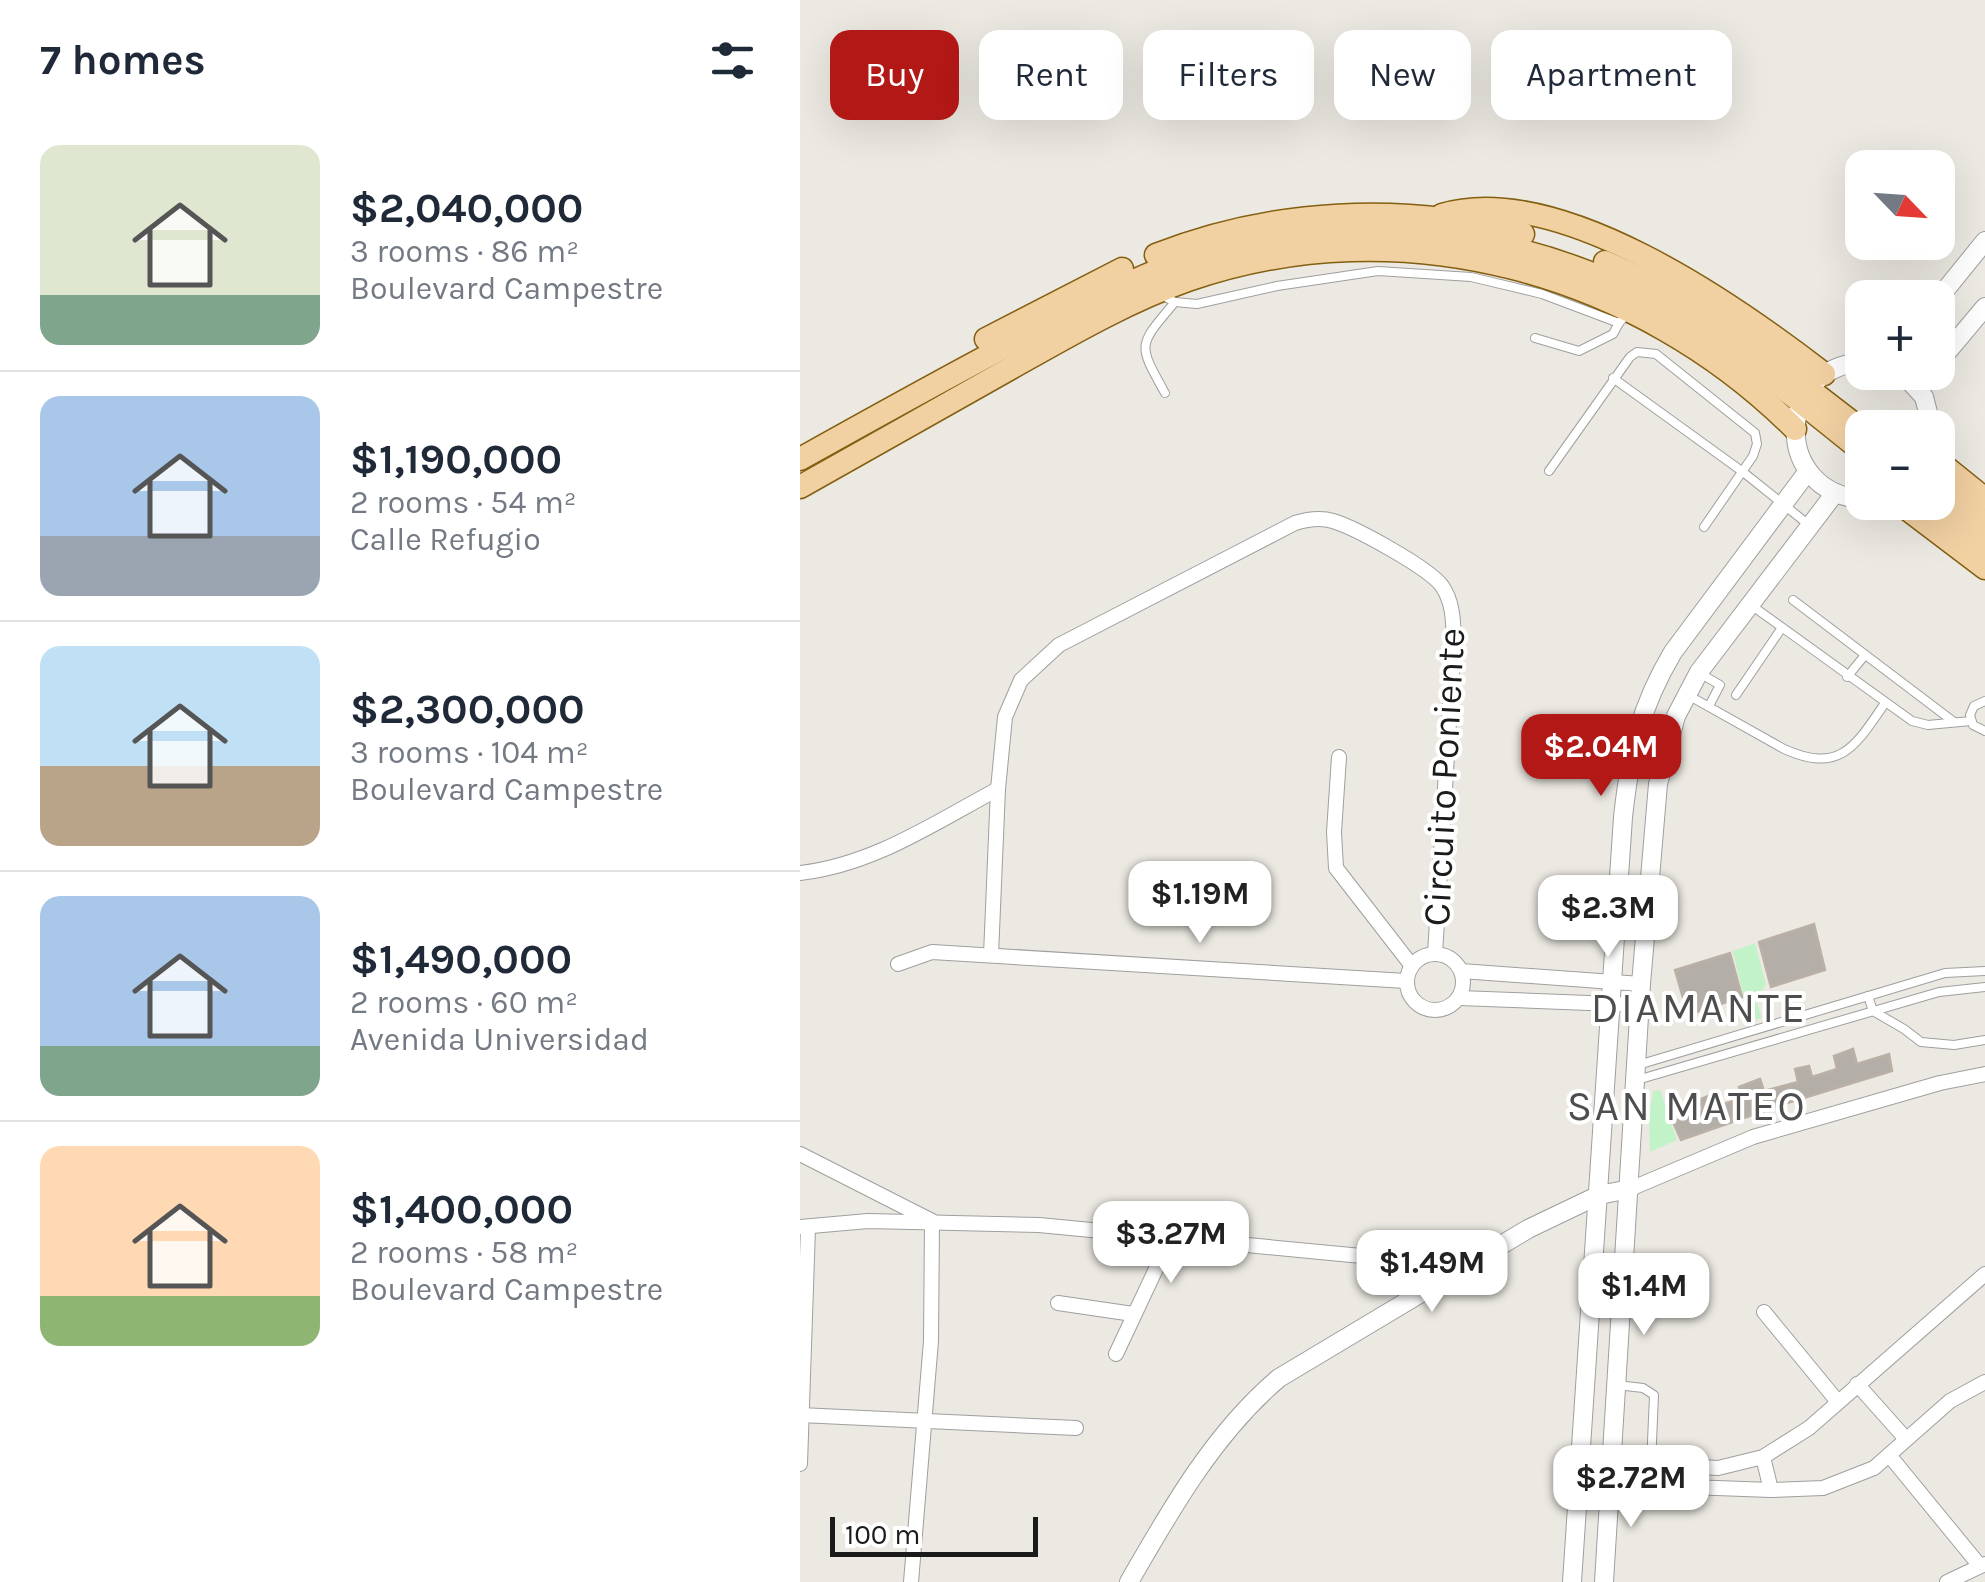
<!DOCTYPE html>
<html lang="en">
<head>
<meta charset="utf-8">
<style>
	:root { --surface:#fff; --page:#f2f2f3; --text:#1f2937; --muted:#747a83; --line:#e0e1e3; --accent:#b11816 }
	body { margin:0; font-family:Karla,sans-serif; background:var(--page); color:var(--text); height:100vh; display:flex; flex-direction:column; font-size:38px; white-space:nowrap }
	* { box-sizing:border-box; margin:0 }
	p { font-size:32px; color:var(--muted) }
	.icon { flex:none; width:55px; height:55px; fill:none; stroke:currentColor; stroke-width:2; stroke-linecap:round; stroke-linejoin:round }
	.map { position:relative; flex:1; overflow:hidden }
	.drawer { display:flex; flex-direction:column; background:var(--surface); width:800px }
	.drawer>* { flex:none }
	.banner { position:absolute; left:30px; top:30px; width:950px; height:90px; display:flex; gap:20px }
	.needle { width:65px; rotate:115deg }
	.fabs { position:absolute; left:1045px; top:150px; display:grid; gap:20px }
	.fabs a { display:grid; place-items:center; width:110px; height:110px; border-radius:20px; background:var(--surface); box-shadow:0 10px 40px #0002; font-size:50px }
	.scale { position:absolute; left:30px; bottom:25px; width:208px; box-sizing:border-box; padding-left:10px; border:5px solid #1b1b1b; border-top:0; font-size:28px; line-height:35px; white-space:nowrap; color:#1b1b1b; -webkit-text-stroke:8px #fff; paint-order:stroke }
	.price { position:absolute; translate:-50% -85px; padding:0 22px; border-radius:20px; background:#fff; color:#222; font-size:32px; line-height:65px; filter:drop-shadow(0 2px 5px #0008) }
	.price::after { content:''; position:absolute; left:50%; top:60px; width:30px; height:22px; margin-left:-15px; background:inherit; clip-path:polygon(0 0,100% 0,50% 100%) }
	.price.current { background:var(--accent); color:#fff }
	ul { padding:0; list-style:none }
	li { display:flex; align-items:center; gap:30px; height:250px; padding:0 40px }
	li+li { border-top:2px solid var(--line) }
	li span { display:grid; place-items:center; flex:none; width:280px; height:200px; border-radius:20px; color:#555 }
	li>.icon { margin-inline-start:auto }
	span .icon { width:120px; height:120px; fill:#fffc; stroke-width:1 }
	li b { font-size:42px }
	h2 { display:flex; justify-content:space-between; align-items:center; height:120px; padding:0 40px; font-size:42px }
	.tag { padding:0 35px; border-radius:20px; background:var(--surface); box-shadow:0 10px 40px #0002; font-size:35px; line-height:90px }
	.tag.current { background:var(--accent); color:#fff }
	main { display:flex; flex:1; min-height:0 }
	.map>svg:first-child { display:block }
	.park { fill:#c2f2c7 }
	.building { fill:#b4aea8; stroke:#bbb0a6; stroke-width:2.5 }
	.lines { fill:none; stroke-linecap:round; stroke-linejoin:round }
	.service-casing { stroke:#9f9f9f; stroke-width:10 }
	.minor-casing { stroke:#9f9f9f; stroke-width:16 }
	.tertiary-casing { stroke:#9f9f9f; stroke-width:20 }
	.primary-casing { stroke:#835f10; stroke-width:25 }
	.service { stroke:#fff; stroke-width:8 }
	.minor { stroke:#fff; stroke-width:14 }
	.tertiary { stroke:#fff; stroke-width:18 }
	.primary { stroke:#f1d0a2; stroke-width:22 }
	.labels { text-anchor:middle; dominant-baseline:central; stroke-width:8; stroke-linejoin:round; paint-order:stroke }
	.street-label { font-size:38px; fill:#1b1b1b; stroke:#fff }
	.quarter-label { font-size:42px; letter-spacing:2.5px; fill:#4e4e4e; stroke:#fff }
</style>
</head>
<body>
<main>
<section class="drawer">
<h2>7 homes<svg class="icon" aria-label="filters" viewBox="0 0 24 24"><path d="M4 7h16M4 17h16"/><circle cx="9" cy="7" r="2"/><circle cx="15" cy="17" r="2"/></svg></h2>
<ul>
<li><span style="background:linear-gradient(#dfe7d0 75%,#7fa58c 0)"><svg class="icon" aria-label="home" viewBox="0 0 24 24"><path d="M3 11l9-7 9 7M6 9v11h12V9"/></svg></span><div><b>$2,040,000</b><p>3 rooms · 86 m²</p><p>Boulevard Campestre</p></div></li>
<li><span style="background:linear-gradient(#a9c7e8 70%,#9aa5b1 0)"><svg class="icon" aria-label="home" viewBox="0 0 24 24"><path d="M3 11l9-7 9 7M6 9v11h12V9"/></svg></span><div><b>$1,190,000</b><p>2 rooms · 54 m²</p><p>Calle Refugio</p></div></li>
<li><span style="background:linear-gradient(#bfe0f5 60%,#b9a48a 0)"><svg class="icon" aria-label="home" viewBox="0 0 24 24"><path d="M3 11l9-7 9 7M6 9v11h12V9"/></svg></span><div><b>$2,300,000</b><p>3 rooms · 104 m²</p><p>Boulevard Campestre</p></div></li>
<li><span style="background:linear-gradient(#a9c7e8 75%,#7fa58c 0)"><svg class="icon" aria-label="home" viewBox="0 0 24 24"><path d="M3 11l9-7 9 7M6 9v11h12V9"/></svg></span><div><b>$1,490,000</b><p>2 rooms · 60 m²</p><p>Avenida Universidad</p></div></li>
<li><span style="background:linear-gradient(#ffd9b3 75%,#8fb573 0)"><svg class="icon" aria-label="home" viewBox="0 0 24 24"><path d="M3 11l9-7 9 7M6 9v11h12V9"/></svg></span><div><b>$1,400,000</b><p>2 rooms · 58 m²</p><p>Boulevard Campestre</p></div></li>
</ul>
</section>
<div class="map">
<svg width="1185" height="1582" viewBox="0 0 1185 1582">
	<rect width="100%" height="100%" fill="#ece9e2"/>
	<g class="park">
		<path d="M 955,943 L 966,985 L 956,1000 L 962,1018 L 949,1021 L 933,951 Z"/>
		<path d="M 860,1090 L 877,1140 L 850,1152 L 849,1118 L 853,1091 Z"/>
	</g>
	<g class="building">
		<path d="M 1014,924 L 1025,970 L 971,987 L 959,942 Z"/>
		<path d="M 930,953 L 942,997 L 888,1015 L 875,970 Z"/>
		<path d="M 1053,1049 L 1057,1064 L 1089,1054 L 1092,1071 L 984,1104 L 881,1140 L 873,1122 L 903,1110 L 899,1100 L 913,1094 L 917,1106 L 943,1098 L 939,1087 L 960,1079 L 964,1091 L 998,1082 L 995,1069 L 1009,1066 L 1012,1077 L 1037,1069 L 1034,1056 Z"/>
	</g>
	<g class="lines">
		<g class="service-casing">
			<g id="service">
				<path d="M 361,295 L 375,302 L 397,304 L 477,286 L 578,271 L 671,277 L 742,294 L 819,323 L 826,315"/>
				<path d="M 735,338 L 779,351 L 813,334 L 819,323"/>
				<path d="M 813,378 L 943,472 L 1009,525"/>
				<path d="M 365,393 C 337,343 338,346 375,302"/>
				<path d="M 749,471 L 830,357 L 837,352 L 856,354 L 955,433 L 957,444 L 953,456 L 904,527"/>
				<path d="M 993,600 L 1154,722"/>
				<path d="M 951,605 L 1112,721 L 1128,725 L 1171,721"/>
				<path d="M 901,674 L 920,685 L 909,706"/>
				<path d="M 1047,677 L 1065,655"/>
				<path d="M 886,694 L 984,749 C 1040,774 1055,747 1085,703"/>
				<path d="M 936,695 L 981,629"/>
				<path d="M 1185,701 L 1174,706 L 1170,715 L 1173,725 L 1185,731"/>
				<path d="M 1068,996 L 1073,1011 L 1104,1029 L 1121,1042 L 1154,1045 L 1185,1040"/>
				<path d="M 838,1065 L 1145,973 L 1185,971"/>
				<path d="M 837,1080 L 1139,992 L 1185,987"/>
				<path d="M 825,1268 L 875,1270"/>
				<path d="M 817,1385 L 843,1388 L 854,1395 L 851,1465"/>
			</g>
		</g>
		<g class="minor-casing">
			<g id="minor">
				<path d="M 539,757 L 534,832 L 536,868 L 612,966"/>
				<path d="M 0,873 C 73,865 134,823 198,789"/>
				<circle cx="635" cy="982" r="28"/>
				<path d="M 191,955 L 198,789 L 205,717 L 221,680 L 259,645 L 495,523 C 508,519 520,517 533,521 C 556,528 629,568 642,586 C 653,602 653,620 654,639 L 635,954"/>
				<path d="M 98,964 L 132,952 L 606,981"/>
				<path d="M 661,971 L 841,984"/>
				<path d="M 659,998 L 840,1005"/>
				<path d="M 0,1154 L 132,1221 L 131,1341 L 111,1582"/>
				<path d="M 830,1189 L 953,1137 L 1140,1083 L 1185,1074"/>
				<path d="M 0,1227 L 68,1221 L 239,1225 L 593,1259 L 682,1256"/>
				<path d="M 593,1259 L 609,1301"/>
				<path d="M 258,1303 L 333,1314"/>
				<path d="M 964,1312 L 1038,1402"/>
				<path d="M 316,1354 L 370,1239"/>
				<path d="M 1057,1384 L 1106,1439"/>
				<path d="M 0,1415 L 276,1428"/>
				<path d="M 1089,1455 L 1180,1566"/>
				<path d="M 963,1457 L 971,1490"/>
				<path d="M 812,1463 L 918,1468 L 963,1457 L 1009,1428 L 1185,1274"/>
				<path d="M 0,1464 L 8,1228"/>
				<path d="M 780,1483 L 971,1490 L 1023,1488 L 1074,1468 L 1150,1401 L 1185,1382"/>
				<path d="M 1147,1582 L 1185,1564"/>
			</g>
		</g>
		<g class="tertiary-casing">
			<g id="tertiary">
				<path d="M 1138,299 L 1185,241"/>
				<path d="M 1062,362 C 973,369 974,493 1062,499"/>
				<path d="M 1138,363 L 1185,307"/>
				<path d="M 1101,372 L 1124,397 L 1132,428"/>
				<path d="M 329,1582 C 371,1509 414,1433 479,1378 L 728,1229 L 799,1195 L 830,1189"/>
				<path d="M 772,1582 L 823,817 C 830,753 840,707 873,652 L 1008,471"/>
				<path d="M 804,1582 L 841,984 L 858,784 L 876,716 L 899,672 L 1035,493"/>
			</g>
		</g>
		<g class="primary-casing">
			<g id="primary">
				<path d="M 642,215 C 758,180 936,306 1024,374"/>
				<path d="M 356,255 C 473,209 602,203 723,234"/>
				<path d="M 805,262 C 901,303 980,367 1062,430"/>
				<path d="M 186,339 L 322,269"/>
				<path d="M 0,459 C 77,416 154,373 233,332 C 286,304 339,275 397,256 C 547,209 715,229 853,302 C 928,341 996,398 1062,451"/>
				<path d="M 1138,461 L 1185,499"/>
				<path d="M 0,487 C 70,447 141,408 211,368 C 268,336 326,302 388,280 C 601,206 838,272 995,429"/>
				<path d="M 1138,487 L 1185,524"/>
				<path d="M 1098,502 L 1185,568"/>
				<path d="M 1128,502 L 1185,547"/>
			</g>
		</g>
		<use href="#service" class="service"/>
		<use href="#minor" class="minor"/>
		<use href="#tertiary" class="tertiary"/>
		<use href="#primary" class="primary"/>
	</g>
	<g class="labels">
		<g class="street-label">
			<text transform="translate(644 777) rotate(-87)">Circuito Poniente</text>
		</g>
		<g class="quarter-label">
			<text x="899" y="1008">DIAMANTE</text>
			<text x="887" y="1106">SAN MATEO</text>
		</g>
	</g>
</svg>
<div class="fabs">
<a><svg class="needle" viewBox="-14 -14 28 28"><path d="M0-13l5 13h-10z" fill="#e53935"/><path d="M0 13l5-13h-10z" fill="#747a83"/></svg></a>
<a>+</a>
<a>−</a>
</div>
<div class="scale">100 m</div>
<b class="price current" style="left:801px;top:799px">$2.04M</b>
<b class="price" style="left:400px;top:946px">$1.19M</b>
<b class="price" style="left:808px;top:960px">$2.3M</b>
<b class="price" style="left:371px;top:1286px">$3.27M</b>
<b class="price" style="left:632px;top:1315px">$1.49M</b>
<b class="price" style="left:844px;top:1338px">$1.4M</b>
<b class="price" style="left:831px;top:1530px">$2.72M</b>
<div class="banner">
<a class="tag current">Buy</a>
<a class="tag">Rent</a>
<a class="tag">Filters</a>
<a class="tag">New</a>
<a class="tag">Apartment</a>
</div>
</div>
</main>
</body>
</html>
